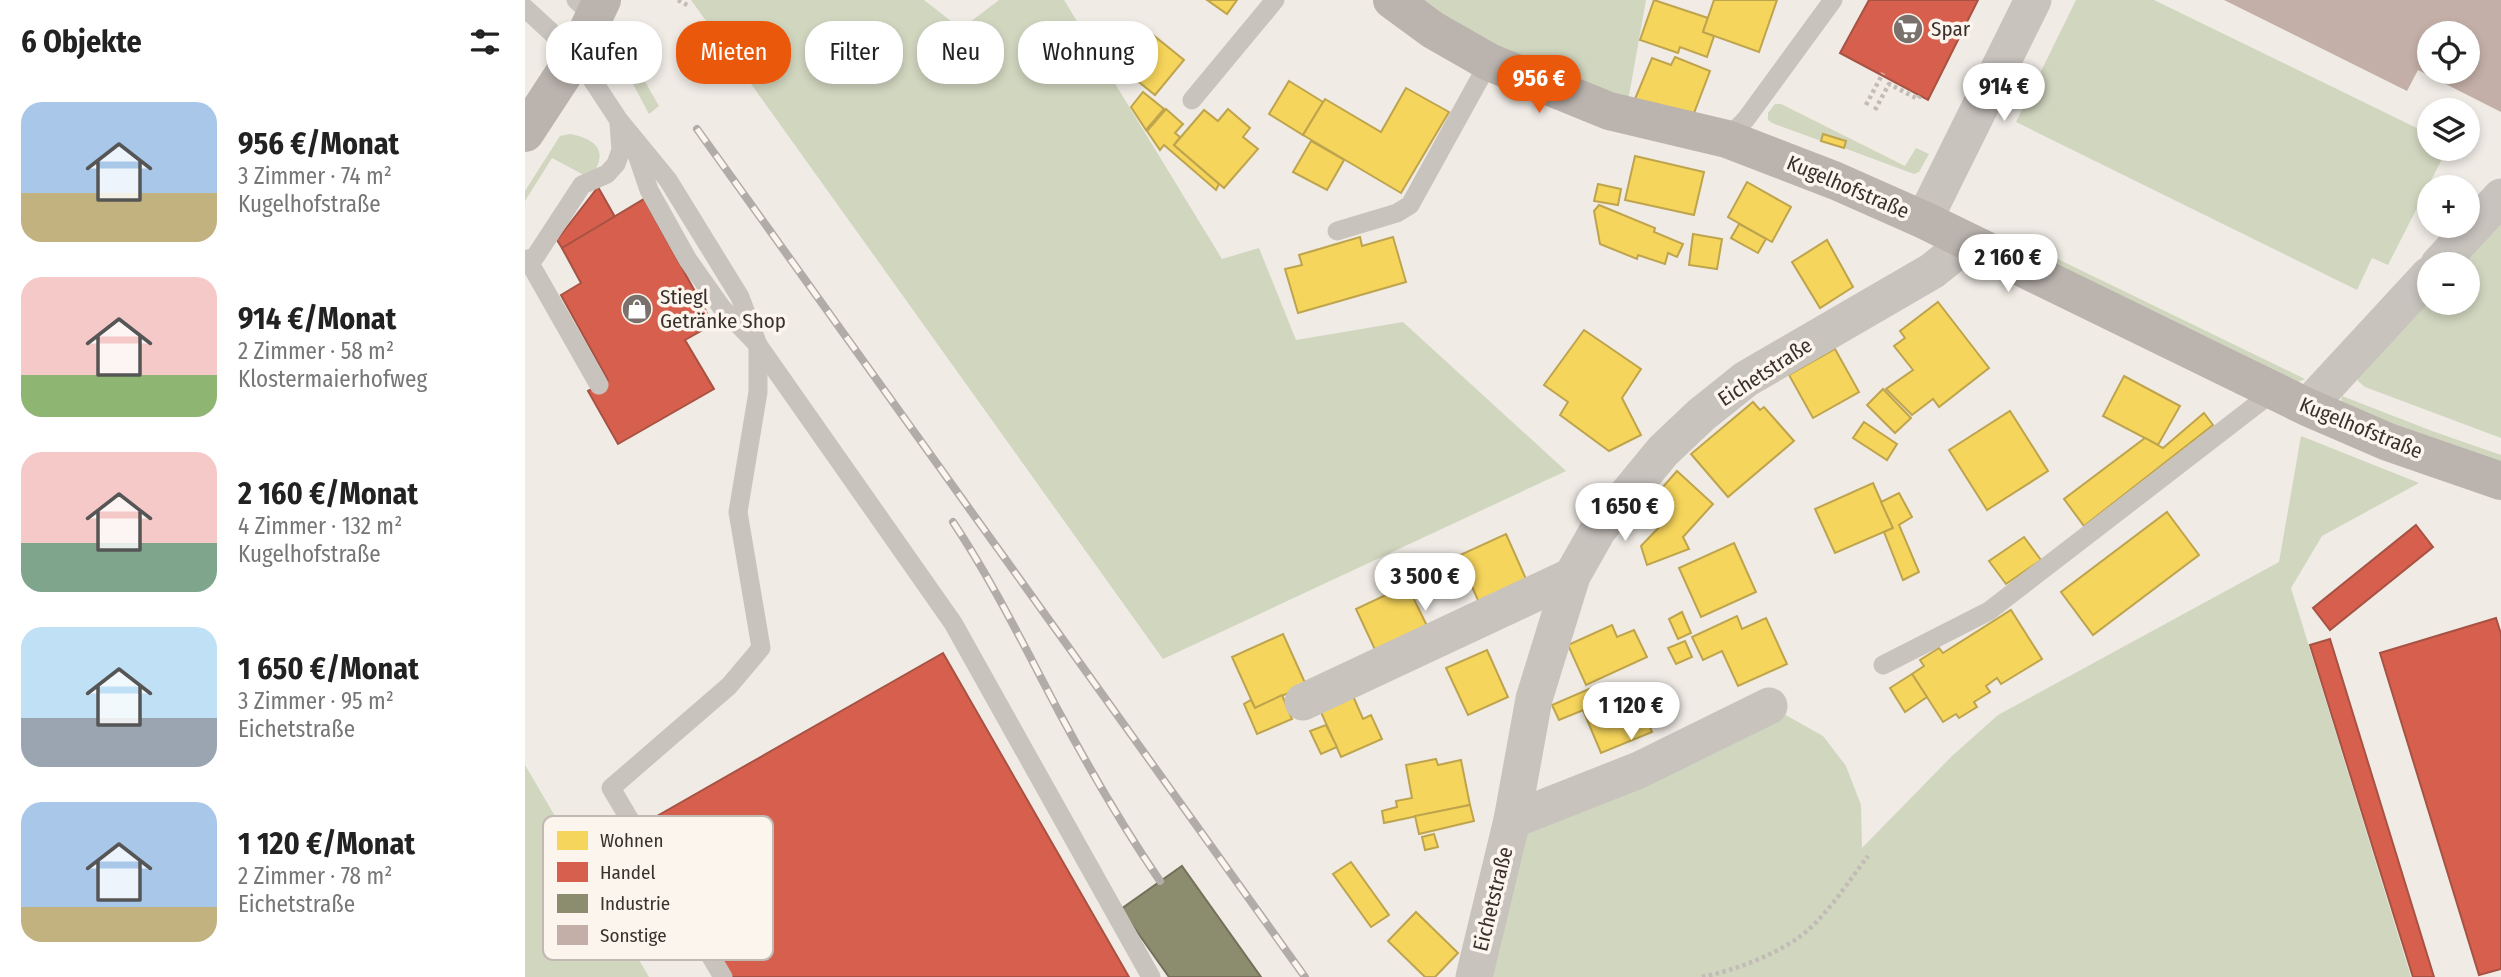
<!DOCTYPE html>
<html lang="de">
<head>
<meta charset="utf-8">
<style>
	:root { --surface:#fff; --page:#f2f2f2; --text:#222; --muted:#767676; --accent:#ea580c }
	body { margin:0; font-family:"Fira Sans Condensed",sans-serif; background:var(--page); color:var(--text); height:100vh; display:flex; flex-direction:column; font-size:26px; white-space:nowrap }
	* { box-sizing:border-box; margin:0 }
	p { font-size:23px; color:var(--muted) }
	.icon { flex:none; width:38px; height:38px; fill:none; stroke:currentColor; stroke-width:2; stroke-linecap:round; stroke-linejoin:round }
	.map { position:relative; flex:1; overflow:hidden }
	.details { display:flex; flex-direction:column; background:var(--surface); width:525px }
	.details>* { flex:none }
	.top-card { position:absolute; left:21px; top:21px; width:665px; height:63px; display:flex; gap:14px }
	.fabs { position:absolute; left:1892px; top:21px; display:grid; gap:14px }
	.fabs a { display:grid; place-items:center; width:63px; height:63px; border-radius:50%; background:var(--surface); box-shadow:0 4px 10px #0003; font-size:35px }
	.price { position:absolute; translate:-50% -60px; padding:0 16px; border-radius:24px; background:#fff; color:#222; font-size:23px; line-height:46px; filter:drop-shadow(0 2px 4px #0008) }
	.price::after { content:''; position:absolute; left:50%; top:42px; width:21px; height:16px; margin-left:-10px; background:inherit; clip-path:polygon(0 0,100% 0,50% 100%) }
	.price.current { background:var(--accent); color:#fff }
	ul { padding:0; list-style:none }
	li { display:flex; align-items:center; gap:21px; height:175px; padding:0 21px }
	li span { display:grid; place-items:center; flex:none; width:196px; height:140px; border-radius:21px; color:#555 }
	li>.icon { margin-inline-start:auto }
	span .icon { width:84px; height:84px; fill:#fffc; stroke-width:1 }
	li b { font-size:30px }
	h2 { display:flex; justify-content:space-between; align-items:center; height:84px; padding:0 21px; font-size:30px }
	.pill { padding:0 24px; border-radius:28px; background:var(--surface); box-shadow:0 4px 10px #0003; font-size:24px; line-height:63px }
	.pill.current { background:var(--accent); color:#fff }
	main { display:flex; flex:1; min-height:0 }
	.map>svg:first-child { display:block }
	.grass { fill:#d1d6bf }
	.homes { fill:#f6d55c; stroke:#bea44d; stroke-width:2 }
	.shops { fill:#d6604d; stroke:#a85243; stroke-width:2 }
	.industry { fill:#8c8c6e; stroke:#74705a; stroke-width:2 }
	.building { fill:#c3afa7; fill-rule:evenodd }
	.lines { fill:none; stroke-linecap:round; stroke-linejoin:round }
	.path { stroke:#c2bbb6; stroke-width:4.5; stroke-dasharray:3.5 3.5; stroke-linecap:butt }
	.lane { stroke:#c9c3be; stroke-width:19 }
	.street { stroke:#c9c3be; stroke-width:37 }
	.secondary { stroke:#bab3ae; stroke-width:38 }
	.rail-casing { stroke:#b1aca8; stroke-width:8 }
	.rail { stroke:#fbf5ee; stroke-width:5; stroke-dasharray:16; stroke-linecap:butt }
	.labels { text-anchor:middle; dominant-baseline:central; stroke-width:7; stroke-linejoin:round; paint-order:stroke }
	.poi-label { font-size:21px; fill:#3b302b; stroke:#fbf5ee; text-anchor:start }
	.street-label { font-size:21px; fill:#3b302b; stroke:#fbf5ee }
	.key { fill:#fbf5ee; stroke:#c1bab4; stroke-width:2 }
	.key-label { font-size:19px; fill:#3b302b }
</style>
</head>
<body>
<main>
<section class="details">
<h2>6 Objekte<svg class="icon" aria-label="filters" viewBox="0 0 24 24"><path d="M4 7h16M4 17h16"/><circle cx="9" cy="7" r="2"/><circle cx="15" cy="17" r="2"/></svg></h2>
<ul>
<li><span style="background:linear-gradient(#a9c7e8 65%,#c2b280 0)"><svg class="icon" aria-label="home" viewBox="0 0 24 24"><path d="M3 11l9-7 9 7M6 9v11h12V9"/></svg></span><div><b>956 €/Monat</b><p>3 Zimmer · 74 m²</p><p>Kugelhofstraße</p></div></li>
<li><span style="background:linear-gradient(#f6c9c9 70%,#8fb573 0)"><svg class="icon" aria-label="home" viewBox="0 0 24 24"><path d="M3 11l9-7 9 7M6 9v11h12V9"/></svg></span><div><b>914 €/Monat</b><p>2 Zimmer · 58 m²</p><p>Klostermaierhofweg</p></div></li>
<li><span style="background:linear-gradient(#f6c9c9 65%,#7fa58c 0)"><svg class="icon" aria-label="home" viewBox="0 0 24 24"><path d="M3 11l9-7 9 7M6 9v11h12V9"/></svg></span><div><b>2 160 €/Monat</b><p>4 Zimmer · 132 m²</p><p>Kugelhofstraße</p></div></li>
<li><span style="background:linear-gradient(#bfe0f5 65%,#9aa5b1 0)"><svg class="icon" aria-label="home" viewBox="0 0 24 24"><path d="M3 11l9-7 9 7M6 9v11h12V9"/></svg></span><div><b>1 650 €/Monat</b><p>3 Zimmer · 95 m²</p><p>Eichetstraße</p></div></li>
<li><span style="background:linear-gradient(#a9c7e8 75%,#c2b280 0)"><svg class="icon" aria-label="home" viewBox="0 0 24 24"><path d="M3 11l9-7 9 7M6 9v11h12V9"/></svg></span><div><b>1 120 €/Monat</b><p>2 Zimmer · 78 m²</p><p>Eichetstraße</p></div></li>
</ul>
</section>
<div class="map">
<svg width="1976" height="977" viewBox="0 0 1976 977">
	<rect width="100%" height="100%" fill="#f0ebe5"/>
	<g class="grass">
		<path d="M 166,0 L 399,0 L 436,29 L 474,0 L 539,0 L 697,259 L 734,248 L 771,340 L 878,322 L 1041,471 L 638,659 Z"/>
		<path d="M 891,0 L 1121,0 L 1103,101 L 956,40 Z"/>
		<path d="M 1551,0 L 1629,0 L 1904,134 L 1904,149 L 1922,149 L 1863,265 L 1847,258 L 1832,290 L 1491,122 Z"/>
		<path d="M 92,43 L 115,73 L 134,106 L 124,114 L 93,56 L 90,45 Z"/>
		<path d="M 1250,104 L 1256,104 L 1380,166 L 1391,148 L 1404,154 L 1394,172 L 1389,174 L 1319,148 L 1321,141 L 1298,134 L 1296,141 L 1247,123 L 1243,120 L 1243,113 Z"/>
		<path d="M 45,134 C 67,138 83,148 70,171 L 59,175 L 27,158 L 0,201 L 0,191 L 35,136 Z"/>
		<path d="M 1976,212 L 1976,438 L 1840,387 L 1833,381 L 1832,372 L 1904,292 L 1904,303 L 1942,303 L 1942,264 L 1929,264 Z"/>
		<path d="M 1508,247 L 1780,379 L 1771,383 L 1503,255 Z"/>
		<path d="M 1817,396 L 1907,431 L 1976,455 L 1976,464 L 1890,435 L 1816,402 Z"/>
		<path d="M 1776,436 L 1894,483 L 1797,536 L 1766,588 L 1886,977 L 960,977 L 993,835 L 1257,713 L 1298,736 L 1321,766 L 1336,805 L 1337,848 L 1427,756 L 1473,715 L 1754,562 Z"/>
		<path d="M 0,765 L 124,977 L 0,977 Z"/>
	</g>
	<g class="homes">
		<path d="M 682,0 L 712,0 L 702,14 Z"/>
		<path d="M 1129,0 L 1183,18 L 1178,32 L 1189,36 L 1182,57 L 1155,47 L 1153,53 L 1115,40 Z"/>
		<path d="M 1189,0 L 1252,0 L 1234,52 L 1178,32 Z"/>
		<path d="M 617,26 L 659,60 L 630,95 L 588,61 Z"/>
		<path d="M 1150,57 L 1185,71 L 1166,121 L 1110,99 L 1127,58 L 1146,65 Z"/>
		<path d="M 764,81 L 798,102 L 778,135 L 744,114 Z"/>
		<path d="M 881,88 L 924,112 L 876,193 L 778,135 L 800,99 L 856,132 Z"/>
		<path d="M 618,92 L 639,109 L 621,130 L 606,107 Z"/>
		<path d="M 641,109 L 658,124 L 650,133 L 655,137 L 649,145 L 694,184 L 691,190 L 639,145 L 635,150 L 622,131 Z"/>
		<path d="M 703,109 L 725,128 L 718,137 L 733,149 L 699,188 L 649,145 L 679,110 L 693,121 Z"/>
		<path d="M 1298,134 L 1321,141 L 1319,148 L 1296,141 Z"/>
		<path d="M 786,141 L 819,160 L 802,190 L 768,172 Z"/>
		<path d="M 1110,156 L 1179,172 L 1169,215 L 1100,200 Z"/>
		<path d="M 1222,182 L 1266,207 L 1247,242 L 1203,217 Z"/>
		<path d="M 1073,184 L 1096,189 L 1093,205 L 1069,201 Z"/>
		<path d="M 1074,205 L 1130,228 L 1129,232 L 1158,244 L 1152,257 L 1143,253 L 1140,264 L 1113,255 L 1112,259 L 1075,244 L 1069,211 Z"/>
		<path d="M 1214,224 L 1241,239 L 1233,253 L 1206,238 Z"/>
		<path d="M 1168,234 L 1197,239 L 1192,269 L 1164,265 Z"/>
		<path d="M 835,237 L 837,246 L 868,237 L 881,282 L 773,313 L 760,269 L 777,265 L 774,255 Z"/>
		<path d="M 1302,240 L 1328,287 L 1295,308 L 1267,262 Z"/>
		<path d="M 1413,302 L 1464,368 L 1414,407 L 1408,399 L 1387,415 L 1361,389 L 1388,370 L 1369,346 L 1380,338 L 1375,331 Z"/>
		<path d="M 1059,330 L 1116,369 L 1097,398 L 1116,435 L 1084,451 L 1035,415 L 1043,402 L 1019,385 Z"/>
		<path d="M 1310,349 L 1334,392 L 1288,418 L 1264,375 Z"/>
		<path d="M 1599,376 L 1655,406 L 1633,445 L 1578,416 Z"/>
		<path d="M 1358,389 L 1386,418 L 1370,433 L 1342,405 Z"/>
		<path d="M 1228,402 L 1235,410 L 1239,407 L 1269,441 L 1203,497 L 1166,454 Z"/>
		<path d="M 1485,411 L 1523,471 L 1462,510 L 1424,450 Z"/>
		<path d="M 1679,413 L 1688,425 L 1559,526 L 1539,499 L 1620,438 L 1638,448 Z"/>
		<path d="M 1339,422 L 1372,444 L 1362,460 L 1328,438 Z"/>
		<path d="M 1152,471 L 1188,504 L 1158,537 L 1164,549 L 1122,565 L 1116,546 L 1139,522 L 1120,507 Z"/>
		<path d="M 1348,483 L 1368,528 L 1310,553 L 1290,509 Z"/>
		<path d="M 1374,493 L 1387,517 L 1374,525 L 1394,572 L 1378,580 L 1359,532 L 1368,528 L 1356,502 Z"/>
		<path d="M 1642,512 L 1674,555 L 1568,635 L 1536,592 Z"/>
		<path d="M 981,534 L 1005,588 L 957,609 L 933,556 Z"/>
		<path d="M 1499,537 L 1516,560 L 1481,584 L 1464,561 Z"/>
		<path d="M 1209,543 L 1231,592 L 1176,617 L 1154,568 Z"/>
		<path d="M 882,585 L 905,632 L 853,656 L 831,609 Z"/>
		<path d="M 1486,610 L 1517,659 L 1476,684 L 1472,678 L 1461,686 L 1465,692 L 1449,702 L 1452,707 L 1434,718 L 1431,714 L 1418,722 L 1387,674 L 1399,666 L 1395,660 L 1414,648 L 1418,653 Z"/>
		<path d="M 1157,612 L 1166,633 L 1153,639 L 1144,619 Z"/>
		<path d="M 1212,616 L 1217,629 L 1241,618 L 1262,664 L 1213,686 L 1197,651 L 1178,660 L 1167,637 Z"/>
		<path d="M 1087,625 L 1092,637 L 1109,630 L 1122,657 L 1061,685 L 1043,645 Z"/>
		<path d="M 758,634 L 781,685 L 730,708 L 707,657 Z"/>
		<path d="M 1160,641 L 1167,657 L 1151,664 L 1143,648 Z"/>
		<path d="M 962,650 L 983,697 L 943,715 L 921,668 Z"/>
		<path d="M 1387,674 L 1402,697 L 1380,712 L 1365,688 Z"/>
		<path d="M 1064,689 L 1071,705 L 1034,720 L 1027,705 Z"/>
		<path d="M 1109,689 L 1127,732 L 1076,753 L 1058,710 Z"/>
		<path d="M 757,695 L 767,719 L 732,734 L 719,704 L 726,700 L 730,708 Z"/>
		<path d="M 828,696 L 838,719 L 846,715 L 857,739 L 816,757 L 795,710 Z"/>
		<path d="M 801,725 L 812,747 L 796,754 L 785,731 Z"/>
		<path d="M 911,759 L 913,765 L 936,760 L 945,805 L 859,823 L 857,811 L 872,807 L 871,801 L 887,798 L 881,765 Z"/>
		<path d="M 945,805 L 949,821 L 894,834 L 890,816 Z"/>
		<path d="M 909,834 L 913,847 L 900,850 L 897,837 Z"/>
		<path d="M 826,862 L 864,915 L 846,927 L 808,874 Z"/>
		<path d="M 891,912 L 933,953 L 910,977 L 900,977 L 863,941 Z"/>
	</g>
	<g class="shops">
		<path d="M 1344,0 L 1453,0 L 1403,100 L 1315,53 Z"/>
		<path d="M 73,187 L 90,217 L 37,248 L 32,240 Z"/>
		<path d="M 119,199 L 188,324 L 160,340 L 189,389 L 93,444 L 63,391 L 83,380 L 36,295 L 56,283 L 37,248 Z"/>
		<path d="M 1891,525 L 1908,547 L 1805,630 L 1788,608 Z"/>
		<path d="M 1971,618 L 1976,634 L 1976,969 L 1954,975 L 1855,653 Z"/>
		<path d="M 1805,639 L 1909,977 L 1888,977 L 1785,645 Z"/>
		<path d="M 418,653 L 604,977 L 206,977 L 118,824 Z"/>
	</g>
	<path class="industry" d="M 657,866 L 736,977 L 644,977 L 596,909 Z"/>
	<path class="building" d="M 1699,0 L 1976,0 L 1976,112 L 1893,70 L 1882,91 ZM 1904,33 L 1942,33 L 1942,72 L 1904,72 Z"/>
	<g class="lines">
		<g class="path">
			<path d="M 153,0 L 164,6"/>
			<path d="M 1341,105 L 1358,73"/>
			<path d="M 1350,110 L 1364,84 L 1393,99 L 1395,96"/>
			<path d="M 1177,977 C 1210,970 1245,957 1273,938 C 1299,920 1323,882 1343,856"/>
		</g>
		<g class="lane">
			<path d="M 51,0 L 70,17"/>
			<path d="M 0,8 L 51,55 L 93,119 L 143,180 L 215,297 L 233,345 L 233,392 L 213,512 L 236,648 L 204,686 L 86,788 L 198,977"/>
			<path d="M 667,100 L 750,0"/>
			<path d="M 1202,139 L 1221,119 L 1308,0"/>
			<path d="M 109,146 L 124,190 L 163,260 L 197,308 L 233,345 L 428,623 L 626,977"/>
			<path d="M 812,231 L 872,213 L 885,205 L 964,62"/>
			<path d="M 0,260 L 10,257 L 57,185 L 82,174 L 91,164 L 96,150 L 94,124"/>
			<path d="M 3,260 L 74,385"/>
			<path d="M 1358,665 L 1464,611 L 1748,392"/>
		</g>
		<g class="street">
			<path d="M 1399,220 L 1508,0"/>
			<path d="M 1914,264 L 1976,197"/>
			<path d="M 1782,407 L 1904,275"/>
			<path d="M 778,702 L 1047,576"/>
			<path d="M 987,820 L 1114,770 L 1244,706"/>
			<path d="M 949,977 L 987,820 L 1009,699 L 1047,576 L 1073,530 L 1138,451 L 1176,415 L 1221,379 L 1407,271 L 1443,242"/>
		</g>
		<g class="secondary">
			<path d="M 867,0 L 908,30 L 964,62 L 1084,111 L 1202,139 L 1311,181 L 1399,220 L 1782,407 L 1863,442 L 1976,481"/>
			<path d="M 0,133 L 51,55 L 77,0"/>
		</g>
		<g class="rail-casing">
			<g id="rail">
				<path d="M 172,129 L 780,977"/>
				<path d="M 428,522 C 468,582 500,648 534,712 C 565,770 598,827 635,881"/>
			</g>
		</g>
		<use href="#rail" class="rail"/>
	</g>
	<defs>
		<g id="supermarket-disc" transform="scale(1.575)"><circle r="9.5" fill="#7a716c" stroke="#fbf5ee"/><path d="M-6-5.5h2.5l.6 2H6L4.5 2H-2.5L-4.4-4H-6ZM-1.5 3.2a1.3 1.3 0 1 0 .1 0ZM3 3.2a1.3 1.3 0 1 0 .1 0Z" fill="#fff"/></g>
		<g id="shop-disc" transform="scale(1.575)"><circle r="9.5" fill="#7a716c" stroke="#fbf5ee"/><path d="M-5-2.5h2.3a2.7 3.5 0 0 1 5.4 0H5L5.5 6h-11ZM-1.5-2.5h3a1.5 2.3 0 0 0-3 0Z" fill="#fff"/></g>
	</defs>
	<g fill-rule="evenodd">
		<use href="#supermarket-disc" x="1383" y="29"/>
		<use href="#shop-disc" x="112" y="309"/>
	</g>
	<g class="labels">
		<g class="poi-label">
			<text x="1406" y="29">Spar</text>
			<text x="135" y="297">Stiegl<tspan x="135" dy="24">Getränke Shop</tspan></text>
		</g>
		<g class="street-label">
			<text transform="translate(1323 187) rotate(23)">Kugelhofstraße</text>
			<text transform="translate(1240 372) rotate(-33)">Eichetstraße</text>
			<text transform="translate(1836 428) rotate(22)">Kugelhofstraße</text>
			<text transform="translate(968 899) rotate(-76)">Eichetstraße</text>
		</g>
	</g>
	<rect x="18" y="816" width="230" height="144" rx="10" class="key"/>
	<rect x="32" y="831" width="31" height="19" fill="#f6d55c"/>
	<rect x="32" y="862" width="31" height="20" fill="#d6604d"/>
	<rect x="32" y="894" width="31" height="19" fill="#8c8c6e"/>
	<rect x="32" y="925" width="31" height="20" fill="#c3afa7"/>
	<g class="key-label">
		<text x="75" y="847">Wohnen</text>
		<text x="75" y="879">Handel</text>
		<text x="75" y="910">Industrie</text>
		<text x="75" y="942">Sonstige</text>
	</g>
</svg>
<div class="fabs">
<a><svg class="icon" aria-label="locate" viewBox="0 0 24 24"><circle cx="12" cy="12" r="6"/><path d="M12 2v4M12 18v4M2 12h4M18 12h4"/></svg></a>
<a><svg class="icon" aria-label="layers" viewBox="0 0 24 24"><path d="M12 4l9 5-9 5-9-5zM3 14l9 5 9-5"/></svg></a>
<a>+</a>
<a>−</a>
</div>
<b class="price current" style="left:1014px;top:115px">956 €</b>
<b class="price" style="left:1479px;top:123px">914 €</b>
<b class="price" style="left:1483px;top:294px">2 160 €</b>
<b class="price" style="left:1100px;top:543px">1 650 €</b>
<b class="price" style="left:900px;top:613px">3 500 €</b>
<b class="price" style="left:1106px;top:742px">1 120 €</b>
<div class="top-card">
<a class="pill">Kaufen</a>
<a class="pill current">Mieten</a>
<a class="pill">Filter</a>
<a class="pill">Neu</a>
<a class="pill">Wohnung</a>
</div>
</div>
</main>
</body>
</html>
